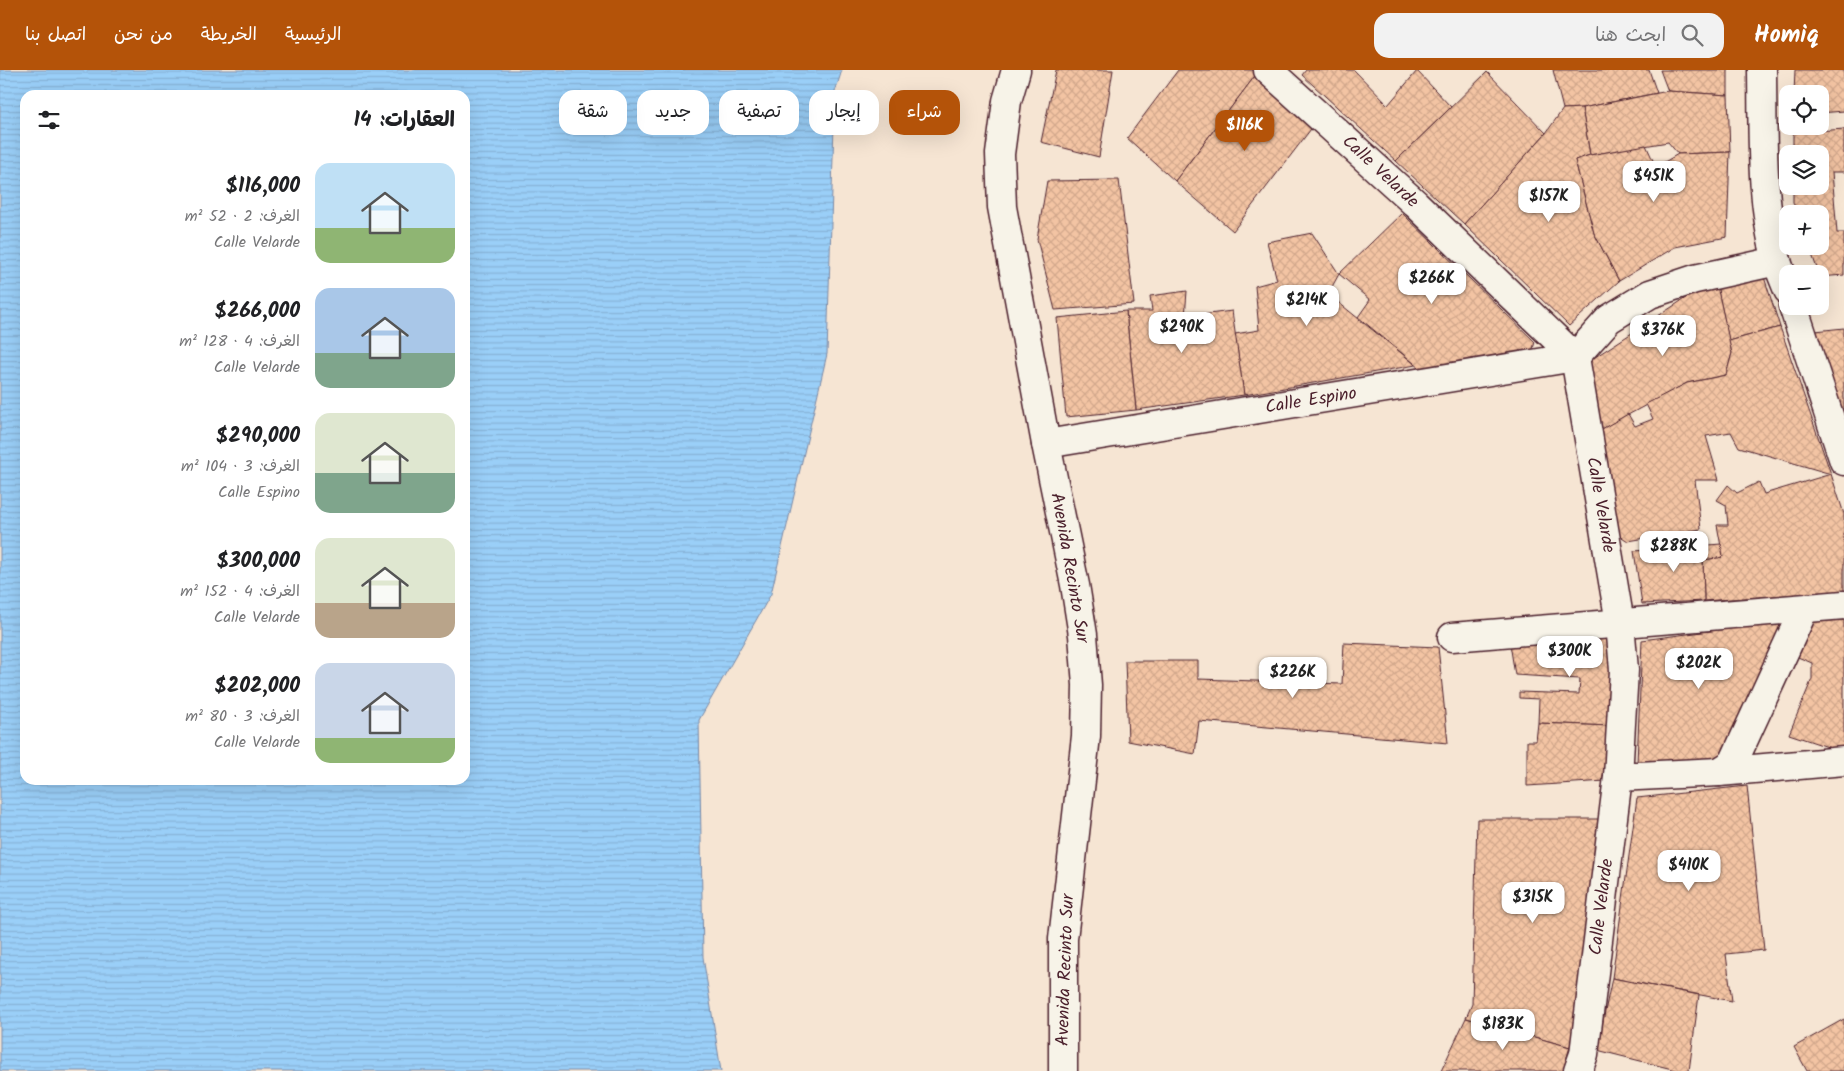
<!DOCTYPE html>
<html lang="ar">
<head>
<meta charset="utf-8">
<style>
	:root { --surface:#fff; --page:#f2f2f2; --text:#202124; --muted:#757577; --accent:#b45309 }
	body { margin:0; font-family:Kalam,"Playpen Sans Arabic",sans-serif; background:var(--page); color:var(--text); direction:rtl; height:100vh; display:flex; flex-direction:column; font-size:19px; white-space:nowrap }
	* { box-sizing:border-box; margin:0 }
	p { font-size:16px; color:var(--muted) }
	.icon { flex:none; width:28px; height:28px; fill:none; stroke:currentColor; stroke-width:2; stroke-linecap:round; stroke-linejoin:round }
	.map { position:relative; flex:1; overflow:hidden; direction:ltr }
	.sheet { position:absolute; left:20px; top:20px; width:450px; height:695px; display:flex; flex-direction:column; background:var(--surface); border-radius:15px; box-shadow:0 5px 20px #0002; direction:rtl }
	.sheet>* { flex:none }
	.guide { position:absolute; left:485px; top:20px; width:475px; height:45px; direction:rtl; display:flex; gap:10px }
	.fabs { position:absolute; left:1779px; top:15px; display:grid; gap:10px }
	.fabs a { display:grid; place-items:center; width:50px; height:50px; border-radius:10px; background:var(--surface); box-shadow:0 5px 20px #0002; font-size:25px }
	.price { position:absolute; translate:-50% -42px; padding:0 11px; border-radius:10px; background:#fff; color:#222; font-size:16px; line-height:32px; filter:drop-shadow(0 1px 2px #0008) }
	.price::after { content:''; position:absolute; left:50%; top:30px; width:15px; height:11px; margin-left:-8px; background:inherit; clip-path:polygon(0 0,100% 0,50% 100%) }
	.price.selected { background:var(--accent); color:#fff }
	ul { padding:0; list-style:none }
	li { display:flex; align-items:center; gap:15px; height:125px; padding:0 15px }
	li span { display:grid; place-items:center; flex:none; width:140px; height:100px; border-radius:15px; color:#555 }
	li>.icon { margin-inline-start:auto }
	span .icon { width:60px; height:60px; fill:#fffc; stroke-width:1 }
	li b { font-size:21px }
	h2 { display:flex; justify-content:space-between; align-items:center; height:60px; padding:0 15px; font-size:21px }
	.chip { padding:0 18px; border-radius:15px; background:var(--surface); box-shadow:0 5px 20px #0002; font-size:18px; line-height:45px }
	.chip.selected { background:var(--accent); color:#fff }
	header { display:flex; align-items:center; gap:30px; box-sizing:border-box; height:70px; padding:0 25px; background:var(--accent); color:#fff }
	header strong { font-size:24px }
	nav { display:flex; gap:28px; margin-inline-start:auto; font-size:18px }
	.search { width:350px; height:45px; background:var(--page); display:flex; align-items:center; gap:12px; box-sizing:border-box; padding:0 18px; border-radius:15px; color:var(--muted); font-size:19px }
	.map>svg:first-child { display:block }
	.water { fill:url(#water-rules); stroke:#7a89a6; fill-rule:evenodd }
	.building { fill:url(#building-cross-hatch); stroke:#4a1f2b }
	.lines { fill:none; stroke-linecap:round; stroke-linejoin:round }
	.street-casing { stroke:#4a1f2b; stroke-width:31 }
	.secondary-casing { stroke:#4a1f2b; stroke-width:31 }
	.street { stroke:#f7f3e8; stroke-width:28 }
	.secondary { stroke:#f7f3e8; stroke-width:28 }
	.labels { text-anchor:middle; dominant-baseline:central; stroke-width:4; stroke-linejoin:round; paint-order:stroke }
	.street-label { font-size:18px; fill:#4a1f2b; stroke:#f7f3e8 }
</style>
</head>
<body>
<header>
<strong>Homiq</strong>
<div class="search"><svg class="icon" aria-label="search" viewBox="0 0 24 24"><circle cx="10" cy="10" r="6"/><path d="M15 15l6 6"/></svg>ابحث هنا</div>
<nav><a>الرئيسية</a><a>الخريطة</a><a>من نحن</a><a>اتصل بنا</a></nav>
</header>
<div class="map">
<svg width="1844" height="1001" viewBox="0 0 1844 1001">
	<defs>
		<pattern id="water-rules" width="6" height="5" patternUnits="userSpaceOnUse" patternTransform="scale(1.25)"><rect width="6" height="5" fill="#9acff8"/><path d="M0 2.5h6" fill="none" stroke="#86b1d5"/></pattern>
		<pattern id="building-cross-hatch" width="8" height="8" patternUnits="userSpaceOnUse" patternTransform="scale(1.25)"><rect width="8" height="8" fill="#f3c4a3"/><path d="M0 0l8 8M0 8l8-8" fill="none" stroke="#d2a88c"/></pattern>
	</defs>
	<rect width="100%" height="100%" fill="#f6e5d3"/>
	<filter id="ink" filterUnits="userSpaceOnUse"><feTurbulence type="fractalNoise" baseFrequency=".02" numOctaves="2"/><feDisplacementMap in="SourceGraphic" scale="10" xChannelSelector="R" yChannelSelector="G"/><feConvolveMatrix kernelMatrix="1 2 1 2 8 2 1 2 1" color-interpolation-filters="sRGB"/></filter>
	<g filter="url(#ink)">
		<path class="water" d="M 0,0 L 842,0 L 835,22 L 827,284 L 771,524 L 699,650 L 703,887 L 721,1001 L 0,1001 ZM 25,25 L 465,25 L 465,710 L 25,710 Z"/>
		<g class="building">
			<path d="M 1056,0 L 1113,0 L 1099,87 L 1041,72 Z"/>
			<path d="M 1178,0 L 1255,0 L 1258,2 L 1175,111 L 1127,68 Z"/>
			<path d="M 1306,0 L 1354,0 L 1388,35 L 1417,1 L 1451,37 L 1396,91 L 1302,5 Z"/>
			<path d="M 1553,0 L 1649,0 L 1657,23 L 1582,38 L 1563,39 Z"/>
			<path d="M 1660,0 L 1728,0 L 1728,25 L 1668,21 Z"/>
			<path d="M 1795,0 L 1844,0 L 1844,41 L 1820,43 L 1820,24 L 1794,24 Z"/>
			<path d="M 1258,2 L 1314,55 L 1233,161 L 1175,111 Z"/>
			<path d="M 1487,2 L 1546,63 L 1464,154 L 1396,91 Z"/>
			<path d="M 1668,21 L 1728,25 L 1730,82 L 1678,84 L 1668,72 L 1590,85 L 1582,38 Z"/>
			<path d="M 1582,38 L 1590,85 L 1575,90 L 1594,163 L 1619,211 L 1569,256 L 1464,154 L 1546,63 L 1563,39 Z"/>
			<path d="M 1844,59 L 1844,102 L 1832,102 L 1837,163 L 1844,163 L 1844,205 L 1820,207 L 1809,176 L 1820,176 L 1820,144 L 1797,144 L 1793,132 L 1793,116 L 1820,116 L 1820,84 L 1793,84 L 1793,63 Z"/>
			<path d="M 1646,75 L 1656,97 L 1678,84 L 1730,82 L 1727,167 L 1675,177 L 1619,211 L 1594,163 L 1575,90 L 1590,85 Z"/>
			<path d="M 1119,110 L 1134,234 L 1055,240 L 1037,169 L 1047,111 Z"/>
			<path d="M 1402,143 L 1535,272 L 1529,292 L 1426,303 L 1358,247 L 1370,230 L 1339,204 Z"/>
			<path d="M 1312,163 L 1339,204 L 1328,224 L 1416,295 L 1244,325 L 1235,264 L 1259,260 L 1255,216 L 1277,210 L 1267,172 Z"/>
			<path d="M 1764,207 L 1780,257 L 1729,271 L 1717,216 Z"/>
			<path d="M 1717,216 L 1732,283 L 1726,305 L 1687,313 L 1602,359 L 1589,291 L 1698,220 Z"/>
			<path d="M 1187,221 L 1185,247 L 1232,241 L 1244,325 L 1136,340 L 1126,241 L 1152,241 L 1150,226 Z"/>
			<path d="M 1126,241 L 1136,340 L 1066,347 L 1057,248 Z"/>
			<path d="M 1780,257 L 1831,404 L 1739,377 L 1731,362 L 1706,366 L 1719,410 L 1695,410 L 1701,459 L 1628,471 L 1614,462 L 1602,359 L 1628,344 L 1635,356 L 1653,349 L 1646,334 L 1687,313 L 1726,305 L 1732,283 L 1729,271 Z"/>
			<path d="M 1844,258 L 1844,363 L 1815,261 Z"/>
			<path d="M 1831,404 L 1844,444 L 1844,521 L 1704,531 L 1703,490 L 1723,487 L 1717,455 L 1728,455 L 1726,435 L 1717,430 L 1728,415 L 1737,423 L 1759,412 L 1764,424 Z"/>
			<path d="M 1721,474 L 1723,487 L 1703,490 L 1704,531 L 1642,534 L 1634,481 Z"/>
			<path d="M 1844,550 L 1844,678 L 1834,679 L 1789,664 L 1812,609 L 1812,593 L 1793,585 L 1811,552 Z"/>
			<path d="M 1778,552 L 1784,561 L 1719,689 L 1637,693 L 1642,570 Z"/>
			<path d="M 1614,565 L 1610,656 L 1538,653 L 1539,629 L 1519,628 L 1519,622 L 1579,624 L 1580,609 L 1515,605 L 1510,574 Z"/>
			<path d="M 1344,573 L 1438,577 L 1448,673 L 1199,651 L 1195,684 L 1128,671 L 1125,591 L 1198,591 L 1198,609 L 1342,614 Z"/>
			<path d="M 1538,653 L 1610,656 L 1606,671 L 1605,694 L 1607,694 L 1606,711 L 1527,716 L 1527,671 L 1536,671 Z"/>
			<path d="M 1747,716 L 1764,880 L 1726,884 L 1732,931 L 1612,908 L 1637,728 Z"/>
			<path d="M 1477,749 L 1599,749 L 1587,904 L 1570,977 L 1466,948 L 1472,934 Z"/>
			<path d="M 1612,908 L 1699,925 L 1689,1001 L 1680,1001 L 1597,980 Z"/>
			<path d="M 1466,948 L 1570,977 L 1563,1001 L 1441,1001 Z"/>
			<path d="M 1844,949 L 1844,1001 L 1807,1001 L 1794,977 Z"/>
		</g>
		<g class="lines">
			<g class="street-casing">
				<g id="street">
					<path d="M 1268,0 L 1416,134 L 1575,287 L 1620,553 L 1624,600 L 1618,707 L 1584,984 L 1578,1001"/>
					<path d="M 1762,0 C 1763,63 1760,130 1777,191 C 1780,201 1784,210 1788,220"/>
					<path d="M 1793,236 L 1844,391"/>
					<path d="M 1575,287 L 1609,249 L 1650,224 L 1695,209 L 1777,191"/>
					<path d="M 1046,374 L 1575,287"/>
					<path d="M 1452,567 L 1844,535"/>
					<path d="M 1719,702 L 1844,691"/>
					<path d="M 1618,707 L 1719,702 L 1733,693 L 1804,539"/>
				</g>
			</g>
			<g class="secondary-casing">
				<path id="secondary" d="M 1016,0 L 1007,31 L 1000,84 L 1002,137 L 1046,374 L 1075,515 L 1083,565 L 1087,615 L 1086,666 L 1063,869 L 1063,1001"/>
			</g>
			<use href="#street" class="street"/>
			<use href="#secondary" class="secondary"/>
		</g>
	</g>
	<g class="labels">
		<g class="street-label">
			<text transform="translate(1380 102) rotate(43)">Calle Velarde</text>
			<text transform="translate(1311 331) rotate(-9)">Calle Espino</text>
			<text transform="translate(1600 435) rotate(80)">Calle Velarde</text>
			<text transform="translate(1069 498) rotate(80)">Avenida Recinto Sur</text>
			<text transform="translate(1602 837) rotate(-83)">Calle Velarde</text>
			<text transform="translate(1066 900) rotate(-88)">Avenida Recinto Sur</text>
		</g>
	</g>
</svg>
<div class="fabs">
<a><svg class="icon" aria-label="locate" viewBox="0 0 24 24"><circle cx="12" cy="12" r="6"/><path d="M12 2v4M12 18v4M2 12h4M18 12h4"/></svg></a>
<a><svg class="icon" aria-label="layers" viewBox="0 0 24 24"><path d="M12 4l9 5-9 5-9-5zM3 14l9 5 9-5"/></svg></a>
<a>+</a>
<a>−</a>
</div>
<b class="price selected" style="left:1245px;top:82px">$116K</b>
<b class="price" style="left:1654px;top:133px">$451K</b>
<b class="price" style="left:1549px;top:153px">$157K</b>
<b class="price" style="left:1432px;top:235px">$266K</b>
<b class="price" style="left:1307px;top:257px">$214K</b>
<b class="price" style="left:1182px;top:284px">$290K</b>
<b class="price" style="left:1663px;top:287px">$376K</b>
<b class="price" style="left:1674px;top:503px">$288K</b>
<b class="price" style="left:1570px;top:608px">$300K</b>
<b class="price" style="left:1699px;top:620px">$202K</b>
<b class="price" style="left:1293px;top:629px">$226K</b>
<b class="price" style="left:1689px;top:822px">$410K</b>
<b class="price" style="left:1533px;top:854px">$315K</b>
<b class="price" style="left:1503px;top:981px">$183K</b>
<div class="guide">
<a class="chip selected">شراء</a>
<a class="chip">إيجار</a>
<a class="chip">تصفية</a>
<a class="chip">جديد</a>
<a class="chip">شقة</a>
</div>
<section class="sheet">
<h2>العقارات: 14<svg class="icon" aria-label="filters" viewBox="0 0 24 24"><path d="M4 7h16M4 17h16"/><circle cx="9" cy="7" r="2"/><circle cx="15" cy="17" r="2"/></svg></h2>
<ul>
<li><span style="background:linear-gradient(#bfe0f5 65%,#8fb573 0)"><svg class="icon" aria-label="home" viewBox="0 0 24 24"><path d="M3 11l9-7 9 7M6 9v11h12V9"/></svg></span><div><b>$116,000</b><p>الغرف: 2 · 52 m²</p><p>Calle Velarde</p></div></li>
<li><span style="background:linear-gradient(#a9c7e8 65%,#7fa58c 0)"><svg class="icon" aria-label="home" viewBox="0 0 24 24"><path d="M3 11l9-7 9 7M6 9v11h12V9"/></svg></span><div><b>$266,000</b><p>الغرف: 4 · 128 m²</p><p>Calle Velarde</p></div></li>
<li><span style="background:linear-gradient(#dfe7d0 60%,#7fa58c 0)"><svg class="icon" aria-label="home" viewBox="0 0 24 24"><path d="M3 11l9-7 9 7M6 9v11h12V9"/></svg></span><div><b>$290,000</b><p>الغرف: 3 · 104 m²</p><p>Calle Espino</p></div></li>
<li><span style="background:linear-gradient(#dfe7d0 65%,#b9a48a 0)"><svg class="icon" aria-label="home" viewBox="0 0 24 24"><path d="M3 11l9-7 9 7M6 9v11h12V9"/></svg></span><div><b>$300,000</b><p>الغرف: 4 · 152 m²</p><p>Calle Velarde</p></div></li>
<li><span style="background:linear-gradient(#c9d6e8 75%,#8fb573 0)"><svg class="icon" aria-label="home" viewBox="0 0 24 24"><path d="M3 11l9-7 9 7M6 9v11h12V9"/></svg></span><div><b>$202,000</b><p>الغرف: 3 · 80 m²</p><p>Calle Velarde</p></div></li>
</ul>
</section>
</div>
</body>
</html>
